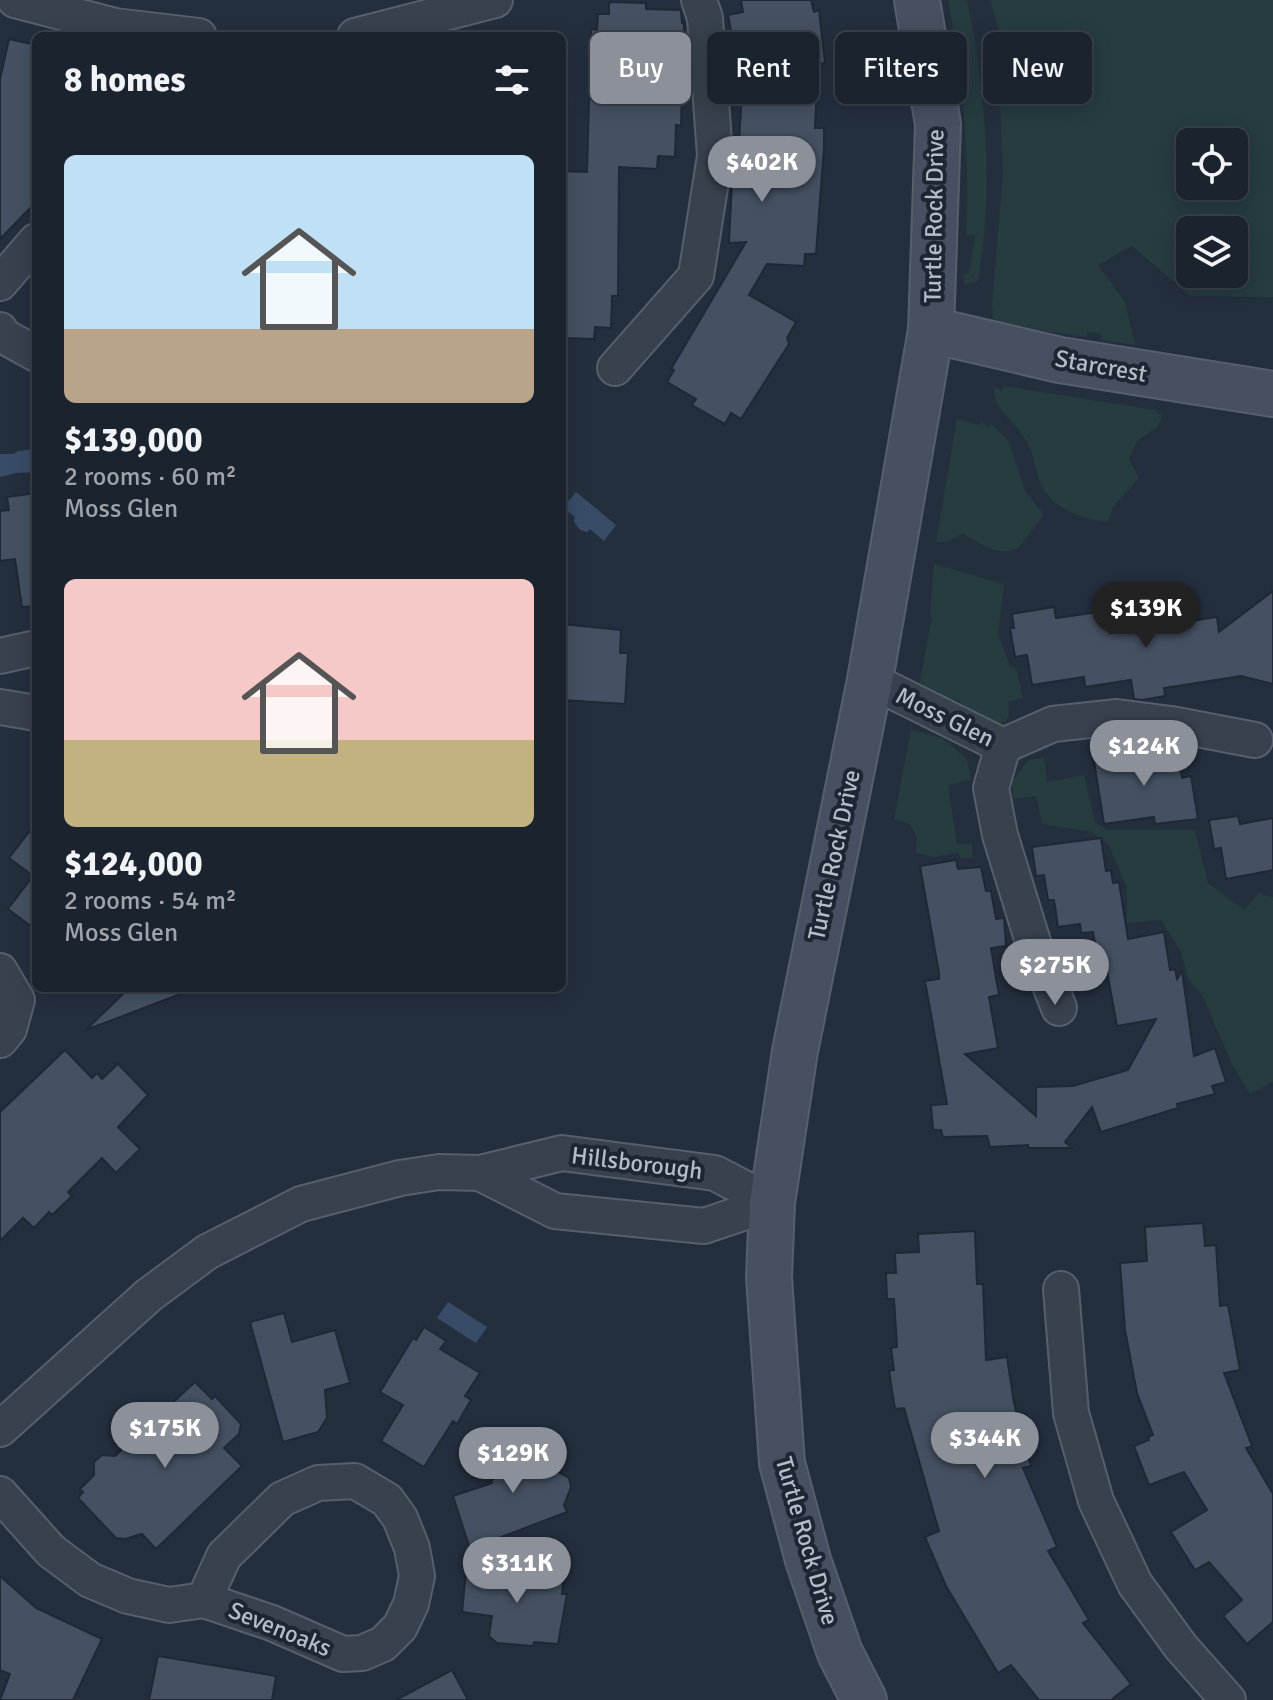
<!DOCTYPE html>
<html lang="en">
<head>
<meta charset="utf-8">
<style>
	:root { --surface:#1b232e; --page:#282f3a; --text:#f1f3f6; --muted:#a0a4aa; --line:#39404a; --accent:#8c9099 }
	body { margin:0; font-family:Signika,sans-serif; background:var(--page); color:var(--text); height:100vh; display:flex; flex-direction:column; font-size:30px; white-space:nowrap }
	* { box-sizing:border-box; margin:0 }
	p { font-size:26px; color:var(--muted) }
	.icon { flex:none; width:44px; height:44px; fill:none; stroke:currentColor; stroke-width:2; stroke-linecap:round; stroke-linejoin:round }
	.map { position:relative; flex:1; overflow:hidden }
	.panel { position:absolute; left:32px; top:32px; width:534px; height:960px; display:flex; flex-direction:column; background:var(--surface); border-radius:12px; box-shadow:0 4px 20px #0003,0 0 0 2px var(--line) }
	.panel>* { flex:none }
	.banner { position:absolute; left:590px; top:32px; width:562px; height:72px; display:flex; gap:16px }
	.buttons { position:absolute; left:1176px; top:128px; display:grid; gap:16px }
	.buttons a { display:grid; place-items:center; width:72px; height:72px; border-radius:12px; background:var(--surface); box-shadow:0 4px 20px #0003,0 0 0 2px var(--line); font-size:40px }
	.price { position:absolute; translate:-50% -68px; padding:0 18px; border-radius:28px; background:var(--accent); color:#fff; font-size:26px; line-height:52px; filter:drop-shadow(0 2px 4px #0008) }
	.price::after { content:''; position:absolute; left:50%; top:48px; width:24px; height:18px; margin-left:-12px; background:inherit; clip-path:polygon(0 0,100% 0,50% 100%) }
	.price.active { background:#222; color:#fff }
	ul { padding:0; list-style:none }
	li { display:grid; align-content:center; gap:16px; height:424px; padding:0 32px }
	li span { display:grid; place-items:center; height:248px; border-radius:12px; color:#555 }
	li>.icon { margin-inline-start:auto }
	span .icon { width:144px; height:144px; fill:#fffc; stroke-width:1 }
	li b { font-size:34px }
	h2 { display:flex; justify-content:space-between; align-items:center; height:96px; padding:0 32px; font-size:34px }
	.pill { padding:0 28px; border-radius:12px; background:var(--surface); box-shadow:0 4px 20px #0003,0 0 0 2px var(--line); font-size:28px; line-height:72px }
	.pill.active { background:var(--accent); color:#fff }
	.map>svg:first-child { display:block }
	.green { fill:#263c3f; fill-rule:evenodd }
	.water { fill:#394c67 }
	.building { fill:#455162; stroke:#1f2835; stroke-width:2 }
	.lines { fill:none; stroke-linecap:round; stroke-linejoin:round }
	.street-casing { stroke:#565f6c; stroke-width:38 }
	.secondary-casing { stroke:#565f6c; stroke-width:48 }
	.street { stroke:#38414e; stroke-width:34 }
	.secondary { stroke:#465061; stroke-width:44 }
	.labels { text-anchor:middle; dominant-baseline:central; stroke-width:8; stroke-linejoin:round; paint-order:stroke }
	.street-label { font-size:24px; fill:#b4bcc9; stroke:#1d2633 }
</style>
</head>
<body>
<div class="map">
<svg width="1273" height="1700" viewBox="0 0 1273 1700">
	<rect width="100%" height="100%" fill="#242f3e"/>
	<g class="green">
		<path d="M 948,0 L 967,0 C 986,93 994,187 978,281 L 965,285 L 963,273 L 969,274 L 975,235 L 966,236 C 971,162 962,73 948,0 Z"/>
		<path d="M 990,0 L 1273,0 L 1273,297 L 1191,296 L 1132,246 L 1098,265 L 1125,302 L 1135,345 L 1102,340 L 1101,334 L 1088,332 L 1086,337 L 994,324 L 992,305 L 1003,174 L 999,76 L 1012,74 ZM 1190,142 L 1234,142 L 1234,186 L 1190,186 ZM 1190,230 L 1234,230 L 1234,274 L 1190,274 Z"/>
		<path d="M 995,386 L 1001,391 L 1003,386 L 1155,410 L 1162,416 L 1157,427 L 1137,441 L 1129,459 L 1139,478 L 1113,507 L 1108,522 C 1092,520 1075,516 1061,507 C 1036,490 1039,472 1030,448 C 1026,439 1018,429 1012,422 C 1002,411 991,402 995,386 Z"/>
		<path d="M 957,419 L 978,425 L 982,422 L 988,427 L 991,424 L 1008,440 L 1026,492 L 1044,515 L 1019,547 C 999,560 981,542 962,534 L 946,542 L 936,542 Z"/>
		<path d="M 934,564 L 1004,584 L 998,634 L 1010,666 L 1016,668 L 1023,698 L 1008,702 L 1009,714 L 1006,722 L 993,725 L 956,700 L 918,691 L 932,618 L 930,614 Z"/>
		<path d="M 911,729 L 941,738 L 950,744 L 967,760 L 971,780 L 948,785 L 957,844 L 972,844 L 973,858 L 961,858 L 958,853 L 935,857 L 916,853 L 917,837 L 910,824 L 894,820 Z"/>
		<path d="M 1044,757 L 1047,782 L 1084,775 L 1095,822 L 1108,830 L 1195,830 L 1208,883 L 1244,910 L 1259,893 L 1273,897 L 1273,1082 L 1250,1094 L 1232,1064 L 1202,995 L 1188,978 L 1181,952 L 1161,920 L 1127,923 L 1127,887 L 1108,844 L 1092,832 L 1042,824 L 1036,796 L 1013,799 L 1012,782 L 1028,760 Z"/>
	</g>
	<g class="water">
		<path d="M 35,449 L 36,472 L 16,473 L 0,477 L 0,454 L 13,454 L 18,451 Z"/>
		<path d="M 576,492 L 616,525 L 604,541 L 590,529 L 587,532 L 580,530 L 574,522 L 575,517 L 563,508 Z"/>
		<path d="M 448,1302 L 487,1327 L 476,1343 L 437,1318 Z"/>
	</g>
	<g class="building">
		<path d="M 741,0 L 811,0 L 814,12 L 819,10 L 825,63 L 814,65 L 817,86 L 815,128 L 824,128 L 824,147 L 816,254 L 805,254 L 804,266 L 767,264 L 749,295 L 796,322 L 787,338 L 789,344 L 741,419 L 731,413 L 725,424 L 692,405 L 696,399 L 667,382 L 674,370 L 671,369 L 746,242 L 729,243 L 734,141 L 739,142 L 742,91 L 728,15 L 743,12 Z"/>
		<path d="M 609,2 L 646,3 L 646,9 L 681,10 L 682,23 L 684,23 L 681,126 L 676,125 L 675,157 L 658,156 L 657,169 L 619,167 L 618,296 L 612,296 L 611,328 L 595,327 L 594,339 L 562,338 L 562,171 L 587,172 L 591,29 L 597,30 L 598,14 L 609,14 Z"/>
		<path d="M 9,39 L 36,45 L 36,202 L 0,239 L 0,79 Z"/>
		<path d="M 36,493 L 36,606 L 22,607 L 15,559 L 0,561 L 0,511 L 9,510 L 7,497 Z"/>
		<path d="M 1273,591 L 1273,684 L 1241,676 L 1164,688 L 1165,696 L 1142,700 L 1134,699 L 1131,680 L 1085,687 L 1084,677 L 1032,685 L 1027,655 L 1015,657 L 1010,628 L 1014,628 L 1012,614 L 1054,607 L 1056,618 L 1098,612 L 1099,621 L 1108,620 L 1110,633 L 1217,617 L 1219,632 Z"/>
		<path d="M 562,624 L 621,630 L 620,653 L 628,653 L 625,704 L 562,700 Z"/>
		<path d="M 1123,750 L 1125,758 L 1178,753 L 1182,778 L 1191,776 L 1198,819 L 1155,824 L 1154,817 L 1104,824 L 1093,755 Z"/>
		<path d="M 1238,816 L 1240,824 L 1273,818 L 1273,870 L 1226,879 L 1221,848 L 1214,849 L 1209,820 Z"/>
		<path d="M 36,823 L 36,930 L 8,909 L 33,876 L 9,858 Z"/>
		<path d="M 1101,838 L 1106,871 L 1111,870 L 1113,883 L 1119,882 L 1128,939 L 1164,932 L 1170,970 L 1175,969 L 1177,979 L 1182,971 L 1194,1056 L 1215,1048 L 1226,1082 L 1212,1086 L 1215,1094 L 1177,1104 L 1178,1108 L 1101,1132 L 1092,1107 L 1065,1142 L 1072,1148 L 1029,1148 L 1028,1145 L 990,1147 L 987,1136 L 943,1137 L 941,1130 L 933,1130 L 931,1105 L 947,1104 L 925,981 L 939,979 L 939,973 L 920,866 L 956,860 L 958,869 L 981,867 L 986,891 L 991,891 L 996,919 L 1004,918 L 1006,946 L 991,948 L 999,995 L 989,997 L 998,1048 L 965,1054 L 1036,1116 L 1036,1087 L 1073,1086 L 1128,1070 L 1156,1019 L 1117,1026 L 1107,971 L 1100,972 L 1093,932 L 1081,933 L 1080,924 L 1058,927 L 1054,900 L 1048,900 L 1044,875 L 1036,876 L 1032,847 Z"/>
		<path d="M 129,988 L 190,988 L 191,990 L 86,1030 Z"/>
		<path d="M 65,1050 L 92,1078 L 97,1073 L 102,1079 L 118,1064 L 148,1095 L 118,1127 L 140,1149 L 116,1173 L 102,1158 L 68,1192 L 72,1196 L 52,1215 L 49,1212 L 34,1228 L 23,1218 L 0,1241 L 0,1112 Z"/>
		<path d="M 1203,1223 L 1205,1246 L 1216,1245 L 1220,1306 L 1228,1305 L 1240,1370 L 1224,1373 L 1252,1446 L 1246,1448 L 1273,1494 L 1273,1622 L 1247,1644 L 1223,1616 L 1242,1600 L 1209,1562 L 1195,1570 L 1171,1532 L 1207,1510 L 1184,1472 L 1149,1485 L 1134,1446 L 1149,1440 L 1148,1437 L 1153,1435 L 1137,1393 L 1125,1330 L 1120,1263 L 1147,1261 L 1145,1227 Z"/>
		<path d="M 975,1231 L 977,1284 L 983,1284 L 986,1360 L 1007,1357 L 1014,1403 L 1031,1466 L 1023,1468 L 1057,1547 L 1048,1551 L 1089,1620 L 1083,1623 L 1131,1684 L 1111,1700 L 1039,1700 L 1011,1665 L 998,1673 L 946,1586 L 925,1537 L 939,1531 L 904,1408 L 895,1409 L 889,1371 L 894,1370 L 891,1348 L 897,1347 L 894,1299 L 887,1299 L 886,1273 L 896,1273 L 895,1253 L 919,1252 L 918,1234 Z"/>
		<path d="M 284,1313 L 292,1342 L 335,1330 L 350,1383 L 325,1390 L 327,1418 L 318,1432 L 283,1442 L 250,1322 Z"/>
		<path d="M 424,1327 L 446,1341 L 440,1349 L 480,1373 L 465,1396 L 471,1400 L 457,1424 L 453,1421 L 424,1467 L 381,1441 L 403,1405 L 380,1392 L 413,1338 L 416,1340 Z"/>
		<path d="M 195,1382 L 212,1399 L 215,1396 L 241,1424 L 239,1434 L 224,1448 L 242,1466 L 156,1549 L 142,1534 L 125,1539 L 116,1538 L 78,1498 L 83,1492 L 80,1489 L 94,1475 L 94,1462 L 102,1455 L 115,1456 Z"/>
		<path d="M 540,1438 L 551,1468 L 569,1478 L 571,1487 L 564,1505 L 567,1512 L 470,1549 L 453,1496 L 492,1483 L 491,1480 L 495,1478 L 486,1453 Z"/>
		<path d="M 477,1568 L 564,1576 L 562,1594 L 567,1594 L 558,1644 L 534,1642 L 533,1646 L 497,1643 L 489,1636 L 492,1616 L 462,1612 L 466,1572 L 479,1574 Z"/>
		<path d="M 0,1576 L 36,1608 L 102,1639 L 73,1700 L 0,1700 L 10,1674 L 0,1670 Z"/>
		<path d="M 158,1656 L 276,1676 L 272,1700 L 149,1700 Z"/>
		<path d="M 452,1670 L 468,1700 L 396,1700 Z"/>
	</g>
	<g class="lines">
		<g class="street-casing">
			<g id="street">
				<path d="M 15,0 L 115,26 L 199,36"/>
				<path d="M 355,36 L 495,0"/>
				<path d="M 0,283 L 36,241"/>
				<path d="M 0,330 L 2,335 L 36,354"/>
				<path d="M 615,368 L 696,276 L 715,156 L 705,18 L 699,0"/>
				<path d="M 0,656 L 36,648"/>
				<path d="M 870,680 L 1003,746 L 1053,724 L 1117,717 L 1171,724 L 1255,740"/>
				<path d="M 0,707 L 36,713"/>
				<path d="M 1003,746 L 991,788 L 1000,835 L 1033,942 L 1059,1008"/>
				<path d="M 0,971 L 17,1000 L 9,1029 L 0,1040"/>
				<path d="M 480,1173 L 555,1211 L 704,1226 L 772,1203"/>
				<path d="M 1061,1289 L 1071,1413 L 1096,1501 L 1135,1584 L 1181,1647 L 1228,1700"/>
				<path d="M 0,1429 L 149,1295 L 207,1252 L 301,1204 L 400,1178 L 439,1172 L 480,1173 L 562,1153 L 715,1173 L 772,1203"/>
				<path d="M 0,1494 L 51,1551 L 90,1580 L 128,1596 L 169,1605 L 204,1600 L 272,1623 L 343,1654 L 362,1653 L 383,1644 L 400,1627 L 411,1604 L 417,1576 L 412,1548 L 400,1518 L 387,1500 L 355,1481 L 318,1483 L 282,1499 L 224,1556 L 204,1600"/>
			</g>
		</g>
		<g class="secondary-casing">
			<g id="secondary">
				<path d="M 931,330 L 1060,360 L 1273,394"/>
				<path d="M 864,1700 L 840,1653 L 808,1560 L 782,1463 L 769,1278 L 772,1203 L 795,1051 L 870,680 L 931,330 L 938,124 L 917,0"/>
			</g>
		</g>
		<use href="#street" class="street"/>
		<use href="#secondary" class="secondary"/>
	</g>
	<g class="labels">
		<g class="street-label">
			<text transform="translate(934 216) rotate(-89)">Turtle Rock Drive</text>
			<text transform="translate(1101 366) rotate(10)">Starcrest</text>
			<text transform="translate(945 717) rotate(26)">Moss Glen</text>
			<text transform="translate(834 855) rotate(-78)">Turtle Rock Drive</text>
			<text transform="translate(637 1163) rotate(7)">Hillsborough</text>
			<text transform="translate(807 1541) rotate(74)">Turtle Rock Drive</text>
			<text transform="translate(280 1629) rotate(22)">Sevenoaks</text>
		</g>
	</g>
</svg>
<div class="buttons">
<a><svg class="icon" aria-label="locate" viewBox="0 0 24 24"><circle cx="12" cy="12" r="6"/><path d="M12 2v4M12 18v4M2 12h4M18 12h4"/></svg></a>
<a><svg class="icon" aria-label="layers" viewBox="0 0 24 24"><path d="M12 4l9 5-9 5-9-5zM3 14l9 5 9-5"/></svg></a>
</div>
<b class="price" style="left:762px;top:204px">$402K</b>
<b class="price active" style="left:1146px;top:650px">$139K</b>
<b class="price" style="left:1144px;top:788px">$124K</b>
<b class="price" style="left:1055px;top:1007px">$275K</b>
<b class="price" style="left:165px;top:1470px">$175K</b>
<b class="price" style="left:985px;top:1480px">$344K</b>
<b class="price" style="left:513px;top:1495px">$129K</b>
<b class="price" style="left:517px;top:1605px">$311K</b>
<div class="banner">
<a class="pill active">Buy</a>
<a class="pill">Rent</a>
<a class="pill">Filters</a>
<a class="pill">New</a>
</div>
<section class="panel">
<h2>8 homes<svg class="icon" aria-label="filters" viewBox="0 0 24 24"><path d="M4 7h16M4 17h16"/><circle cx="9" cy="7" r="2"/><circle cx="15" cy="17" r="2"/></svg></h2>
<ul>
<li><span style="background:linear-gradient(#bfe0f5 70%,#b9a48a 0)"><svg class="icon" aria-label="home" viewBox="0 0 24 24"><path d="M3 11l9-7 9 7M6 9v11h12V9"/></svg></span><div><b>$139,000</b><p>2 rooms · 60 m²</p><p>Moss Glen</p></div></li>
<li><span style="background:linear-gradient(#f6c9c9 65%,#c2b280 0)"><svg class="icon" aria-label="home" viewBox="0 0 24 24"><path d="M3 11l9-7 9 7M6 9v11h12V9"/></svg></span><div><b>$124,000</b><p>2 rooms · 54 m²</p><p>Moss Glen</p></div></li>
</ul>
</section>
</div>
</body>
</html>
